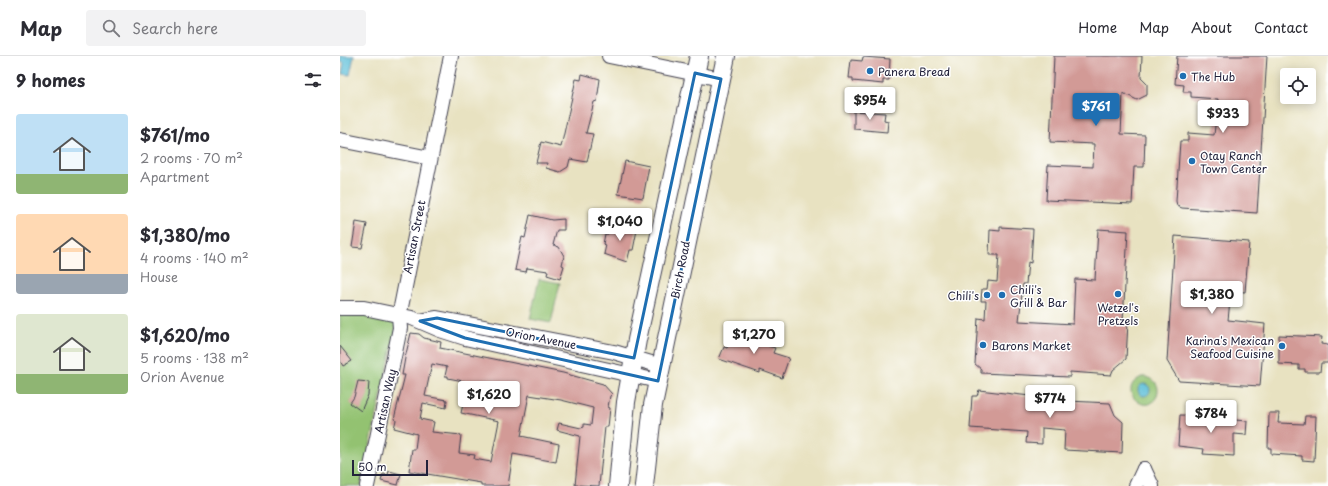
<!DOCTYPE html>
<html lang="en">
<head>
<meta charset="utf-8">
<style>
	:root { --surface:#fff; --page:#f2f2f3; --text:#2b2b33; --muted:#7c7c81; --line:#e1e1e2; --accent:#1f6fb2 }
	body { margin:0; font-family:"Playpen Sans",sans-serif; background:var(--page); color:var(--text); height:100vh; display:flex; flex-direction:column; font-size:15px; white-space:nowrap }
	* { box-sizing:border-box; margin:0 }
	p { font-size:13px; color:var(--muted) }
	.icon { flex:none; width:22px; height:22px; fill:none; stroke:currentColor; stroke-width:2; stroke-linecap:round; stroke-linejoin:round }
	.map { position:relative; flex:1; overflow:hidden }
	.drawer { display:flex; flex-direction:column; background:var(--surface); width:340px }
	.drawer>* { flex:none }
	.tools { position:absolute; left:940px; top:12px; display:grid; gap:8px }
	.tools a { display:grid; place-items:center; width:36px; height:36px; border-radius:4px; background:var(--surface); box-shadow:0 2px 10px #0003; font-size:20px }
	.scale { position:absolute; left:12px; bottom:10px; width:76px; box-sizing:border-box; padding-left:4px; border:2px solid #22223b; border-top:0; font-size:11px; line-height:14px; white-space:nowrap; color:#22223b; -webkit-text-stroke:3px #fff; paint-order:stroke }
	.price { position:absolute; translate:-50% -34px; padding:0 9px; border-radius:4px; background:#fff; color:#222; font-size:13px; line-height:26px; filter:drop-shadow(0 1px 2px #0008) }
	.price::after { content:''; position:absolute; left:50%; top:24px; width:12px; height:9px; margin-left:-6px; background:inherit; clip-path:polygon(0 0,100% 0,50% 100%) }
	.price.selected { background:var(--accent); color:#fff }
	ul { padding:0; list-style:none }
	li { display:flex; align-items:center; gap:12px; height:100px; padding:0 16px }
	li span { display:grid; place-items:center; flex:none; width:112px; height:80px; border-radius:4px; color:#555 }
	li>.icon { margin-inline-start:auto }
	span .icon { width:48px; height:48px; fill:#fffc; stroke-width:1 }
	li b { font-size:17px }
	h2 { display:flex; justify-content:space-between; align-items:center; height:48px; padding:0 16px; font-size:17px }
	header { display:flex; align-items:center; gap:24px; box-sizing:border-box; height:56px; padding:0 20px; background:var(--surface); border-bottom:1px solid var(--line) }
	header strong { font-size:19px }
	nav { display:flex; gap:22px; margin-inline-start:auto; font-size:14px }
	.search { width:280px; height:36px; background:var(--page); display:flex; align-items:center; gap:10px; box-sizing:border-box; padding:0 14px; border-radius:4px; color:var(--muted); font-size:15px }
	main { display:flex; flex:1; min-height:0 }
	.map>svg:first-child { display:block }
	.green { fill:#93c271; stroke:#5a7256 }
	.water { fill:#59bdd7; stroke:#3e7089 }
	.building { fill:#d29a96; fill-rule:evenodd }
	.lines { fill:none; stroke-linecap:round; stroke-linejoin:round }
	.minor-casing { stroke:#403f4f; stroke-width:16 }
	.major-casing { stroke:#403f4f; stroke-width:20 }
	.minor { stroke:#fff; stroke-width:14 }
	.major { stroke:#fff; stroke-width:18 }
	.marked { fill:none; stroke:#1f6fb2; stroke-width:3; stroke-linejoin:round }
	.poi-dot { fill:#1f6fb2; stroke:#fff; stroke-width:1.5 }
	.labels { text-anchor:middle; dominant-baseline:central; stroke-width:3; stroke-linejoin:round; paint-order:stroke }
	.poi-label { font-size:11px; fill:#22223b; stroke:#fff; text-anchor:start }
	.street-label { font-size:11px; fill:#22223b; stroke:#fff }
</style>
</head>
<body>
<header>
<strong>Map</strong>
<div class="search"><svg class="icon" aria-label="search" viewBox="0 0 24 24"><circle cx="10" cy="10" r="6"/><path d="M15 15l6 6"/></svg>Search here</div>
<nav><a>Home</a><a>Map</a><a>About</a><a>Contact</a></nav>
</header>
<main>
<section class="drawer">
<h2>9 homes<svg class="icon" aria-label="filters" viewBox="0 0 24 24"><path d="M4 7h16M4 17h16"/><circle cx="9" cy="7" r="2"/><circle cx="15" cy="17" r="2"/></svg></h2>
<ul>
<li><span style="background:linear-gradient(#bfe0f5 75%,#8fb573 0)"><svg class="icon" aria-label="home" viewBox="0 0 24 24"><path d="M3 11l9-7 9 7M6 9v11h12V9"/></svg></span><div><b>$761/mo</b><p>2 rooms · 70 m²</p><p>Apartment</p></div></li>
<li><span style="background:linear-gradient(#ffd9b3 75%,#9aa5b1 0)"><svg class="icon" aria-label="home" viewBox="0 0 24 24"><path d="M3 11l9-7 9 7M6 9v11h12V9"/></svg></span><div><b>$1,380/mo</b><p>4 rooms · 140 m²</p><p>House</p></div></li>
<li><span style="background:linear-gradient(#dfe7d0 75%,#8fb573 0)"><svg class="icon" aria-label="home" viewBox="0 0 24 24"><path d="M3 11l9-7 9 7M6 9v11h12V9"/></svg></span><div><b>$1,620/mo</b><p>5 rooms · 138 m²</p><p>Orion Avenue</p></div></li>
</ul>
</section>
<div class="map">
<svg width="988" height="430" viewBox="0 0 988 430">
	<rect width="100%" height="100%" fill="#fff"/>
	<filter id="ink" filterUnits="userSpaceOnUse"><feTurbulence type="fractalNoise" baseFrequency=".025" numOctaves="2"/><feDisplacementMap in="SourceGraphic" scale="8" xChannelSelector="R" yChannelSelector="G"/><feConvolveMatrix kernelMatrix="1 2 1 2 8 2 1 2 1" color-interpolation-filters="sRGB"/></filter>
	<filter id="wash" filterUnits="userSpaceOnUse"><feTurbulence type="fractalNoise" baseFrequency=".012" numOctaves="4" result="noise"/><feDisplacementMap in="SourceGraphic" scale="16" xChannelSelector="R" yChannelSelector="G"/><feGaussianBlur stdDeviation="0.9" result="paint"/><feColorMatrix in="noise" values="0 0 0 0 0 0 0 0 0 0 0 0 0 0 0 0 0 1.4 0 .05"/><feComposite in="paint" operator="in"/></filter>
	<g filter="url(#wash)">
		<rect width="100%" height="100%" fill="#e8e2c1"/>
		<g class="green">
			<path d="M 199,223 L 220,227 L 211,267 L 190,263 Z"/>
			<path d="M 0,252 L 59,260 L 21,430 L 0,430 Z"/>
			<path d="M 802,321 C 812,320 821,328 817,339 C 809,364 773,333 802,321 Z"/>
		</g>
		<g class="water">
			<path d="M 0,0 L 14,0 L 10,19 L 2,18 L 4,7 L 0,6 Z"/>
			<circle cx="804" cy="334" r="6"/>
		</g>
		<g id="blocks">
			<g class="building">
				<path d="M 714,0 L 802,0 L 801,22 L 807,28 L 807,39 L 797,44 L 783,37 L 781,78 L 805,79 L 804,111 L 794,111 L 792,148 L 706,144 L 708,109 L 753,111 L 754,88 L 710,86 Z"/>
				<path d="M 837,0 L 927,0 L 917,157 L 842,152 L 837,150 L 836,145 L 840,85 L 848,85 L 848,77 L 874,79 L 878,43 L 851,41 L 851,36 L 843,36 L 844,29 L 835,28 Z"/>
				<path d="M 523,1 L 550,3 L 549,24 L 543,24 L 543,28 L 513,25 L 513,22 L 509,22 L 511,4 L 522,5 Z"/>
				<path d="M 242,18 L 260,23 L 257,45 L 254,46 L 246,77 L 253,78 L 247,106 L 230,103 L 228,111 L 220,116 L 206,112 L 207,107 L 196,107 L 201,86 L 221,91 L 236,23 L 241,24 Z"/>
				<path d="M 514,55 L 545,57 L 544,64 L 548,65 L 547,76 L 514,73 Z"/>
				<path d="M 285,105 L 309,110 L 303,142 L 278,138 Z"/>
				<path d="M 190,159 L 212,164 L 224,163 L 224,174 L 217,174 L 213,189 L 219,191 L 224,200 L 222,209 L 224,210 L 220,223 L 207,219 L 208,215 L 187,212 L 186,216 L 175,214 L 182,181 L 185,182 Z"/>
				<path d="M 16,166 L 27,168 L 22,192 L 12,191 Z"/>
				<path d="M 271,168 L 297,174 L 293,194 L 290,194 L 287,206 L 264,198 L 266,189 L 263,188 L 265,178 L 268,178 Z"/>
				<path d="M 660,171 L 693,173 L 691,207 L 688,206 L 686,228 L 683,228 L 679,265 L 733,268 L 735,223 L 755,224 L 758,173 L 788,175 L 783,265 L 788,266 L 786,303 L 773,314 L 771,319 L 730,316 L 730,321 L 641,317 L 641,313 L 635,308 L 638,262 L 645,263 L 646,245 L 641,245 L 642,233 L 647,233 L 648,225 L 657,226 L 659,199 L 649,199 L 650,174 L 660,175 Z"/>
				<path d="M 835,180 L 909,186 L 905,236 L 891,235 L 888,264 L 925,268 L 920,330 L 839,325 L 827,305 Z"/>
				<path d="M 394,273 L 430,286 L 428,290 L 435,292 L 433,297 L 449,302 L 442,322 L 420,314 L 420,317 L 379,303 L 384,291 L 387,292 Z"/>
				<path d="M 71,277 L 79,278 L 84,282 L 101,286 L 100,292 L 223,317 L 263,328 L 272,338 L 270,340 L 268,351 L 270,352 L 268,371 L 265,371 L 259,430 L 235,429 L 240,380 L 217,374 L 219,367 L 241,372 L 244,371 L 244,368 L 251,369 L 253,352 L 221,344 L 189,339 L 181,380 L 219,388 L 216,406 L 173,398 L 168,430 L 141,430 L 141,427 L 69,415 L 72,393 L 75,393 L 77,378 L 54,372 L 56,364 L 54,363 L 65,319 L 62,319 L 65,302 ZM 92,308 L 107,311 L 105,320 L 108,320 L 108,322 L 128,326 L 121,357 L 159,365 L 151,406 L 134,403 L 135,399 L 119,397 L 121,379 L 92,376 L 94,366 L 80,363 L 83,347 L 106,352 L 107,344 L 85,340 Z"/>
				<path d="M 939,279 L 982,281 L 981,288 L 988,289 L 988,307 L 981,307 L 980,316 L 965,316 L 965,313 L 959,313 L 959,309 L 939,308 Z"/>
				<path d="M 0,290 L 12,305 L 3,310 L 0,305 Z"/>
				<path d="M 18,325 L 29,326 L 28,339 L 21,355 L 10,347 L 14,341 Z"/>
				<path d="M 639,334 L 690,340 L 699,340 L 704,337 L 728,340 L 728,345 L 770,347 L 775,359 L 783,366 L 782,397 L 724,394 L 725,374 L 702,372 L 702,388 L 686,387 L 687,376 L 630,372 L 632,340 L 637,340 Z"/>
				<path d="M 929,357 L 939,357 L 938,367 L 964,368 L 965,360 L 976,360 L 974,405 L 962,404 L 962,400 L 931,398 L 931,392 L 928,392 Z"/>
				<path d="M 840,359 L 895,361 L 895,364 L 907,365 L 906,379 L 894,378 L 894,400 L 863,398 L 864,393 L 838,390 Z"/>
				<path d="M 49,415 L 61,418 L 58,429 L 41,425 L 43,418 L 48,419 Z"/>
			</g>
		</g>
	</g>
	<g filter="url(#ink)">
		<use href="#blocks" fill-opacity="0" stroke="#403f4f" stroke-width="1"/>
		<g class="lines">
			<g class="minor-casing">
				<g id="minor">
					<path d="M 269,0 L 381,23"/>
					<path d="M 0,84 L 90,102"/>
					<path d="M 0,252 L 24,252 L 72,262 L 100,274 L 125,282 L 318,325"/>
					<path d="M 80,265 L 97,262 L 274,296 L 321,310"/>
					<path d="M 804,413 L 812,430"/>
					<path d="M 27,430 L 60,272 L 59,260 L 62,246 L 111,0"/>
					<path d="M 796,430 L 804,413"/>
				</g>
			</g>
			<g class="major-casing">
				<g id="major">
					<path d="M 278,430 L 286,346 L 297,284 L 359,0"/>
					<path d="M 304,430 L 313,349 L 386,0"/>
				</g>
			</g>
			<use href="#minor" class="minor"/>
			<use href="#major" class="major"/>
		</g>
	</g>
	<path class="marked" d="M 355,17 L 381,23 L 318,325 L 125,282 L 80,265 L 97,262 L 294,302 Z"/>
	<g class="poi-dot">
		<circle cx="530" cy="15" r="4"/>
		<circle cx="843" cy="20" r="4"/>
		<circle cx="852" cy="105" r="4"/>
		<circle cx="778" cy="238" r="4"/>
		<circle cx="647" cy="239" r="4"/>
		<circle cx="662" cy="239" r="4"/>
		<circle cx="643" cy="289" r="4"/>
		<circle cx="942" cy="290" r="4"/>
	</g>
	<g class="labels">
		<g class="poi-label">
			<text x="538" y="15">Panera Bread</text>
			<text x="851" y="20">The Hub</text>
			<text x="860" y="99">Otay Ranch<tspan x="860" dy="13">Town Center</tspan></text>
			<text x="670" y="233">Chili's<tspan x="670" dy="13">Grill &amp; Bar</tspan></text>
			<text x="639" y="239" text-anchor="end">Chili's</text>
			<text x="778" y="251" text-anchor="middle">Wetzel's<tspan x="778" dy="13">Pretzels</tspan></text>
			<text x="934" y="284" text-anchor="end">Karina's Mexican<tspan x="934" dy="13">Seafood Cuisine</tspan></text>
			<text x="651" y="289">Barons Market</text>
		</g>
		<g class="street-label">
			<text transform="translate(74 181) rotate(-79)">Artisan Street</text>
			<text transform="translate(340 214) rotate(-79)">Birch Road</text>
			<text transform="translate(201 282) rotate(11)">Orion Avenue</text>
			<text transform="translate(45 345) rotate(-78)">Artisan Way</text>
		</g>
	</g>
</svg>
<div class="tools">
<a><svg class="icon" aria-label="locate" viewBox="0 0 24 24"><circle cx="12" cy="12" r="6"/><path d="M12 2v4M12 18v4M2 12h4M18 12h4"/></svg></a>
</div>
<div class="scale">50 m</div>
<b class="price" style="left:530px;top:65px">$954</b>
<b class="price selected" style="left:756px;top:71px">$761</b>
<b class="price" style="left:883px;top:78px">$933</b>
<b class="price" style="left:280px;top:186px">$1,040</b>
<b class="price" style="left:872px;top:259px">$1,380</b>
<b class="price" style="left:414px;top:299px">$1,270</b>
<b class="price" style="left:149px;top:359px">$1,620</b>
<b class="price" style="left:710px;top:363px">$774</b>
<b class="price" style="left:871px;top:378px">$784</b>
</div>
</main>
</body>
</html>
